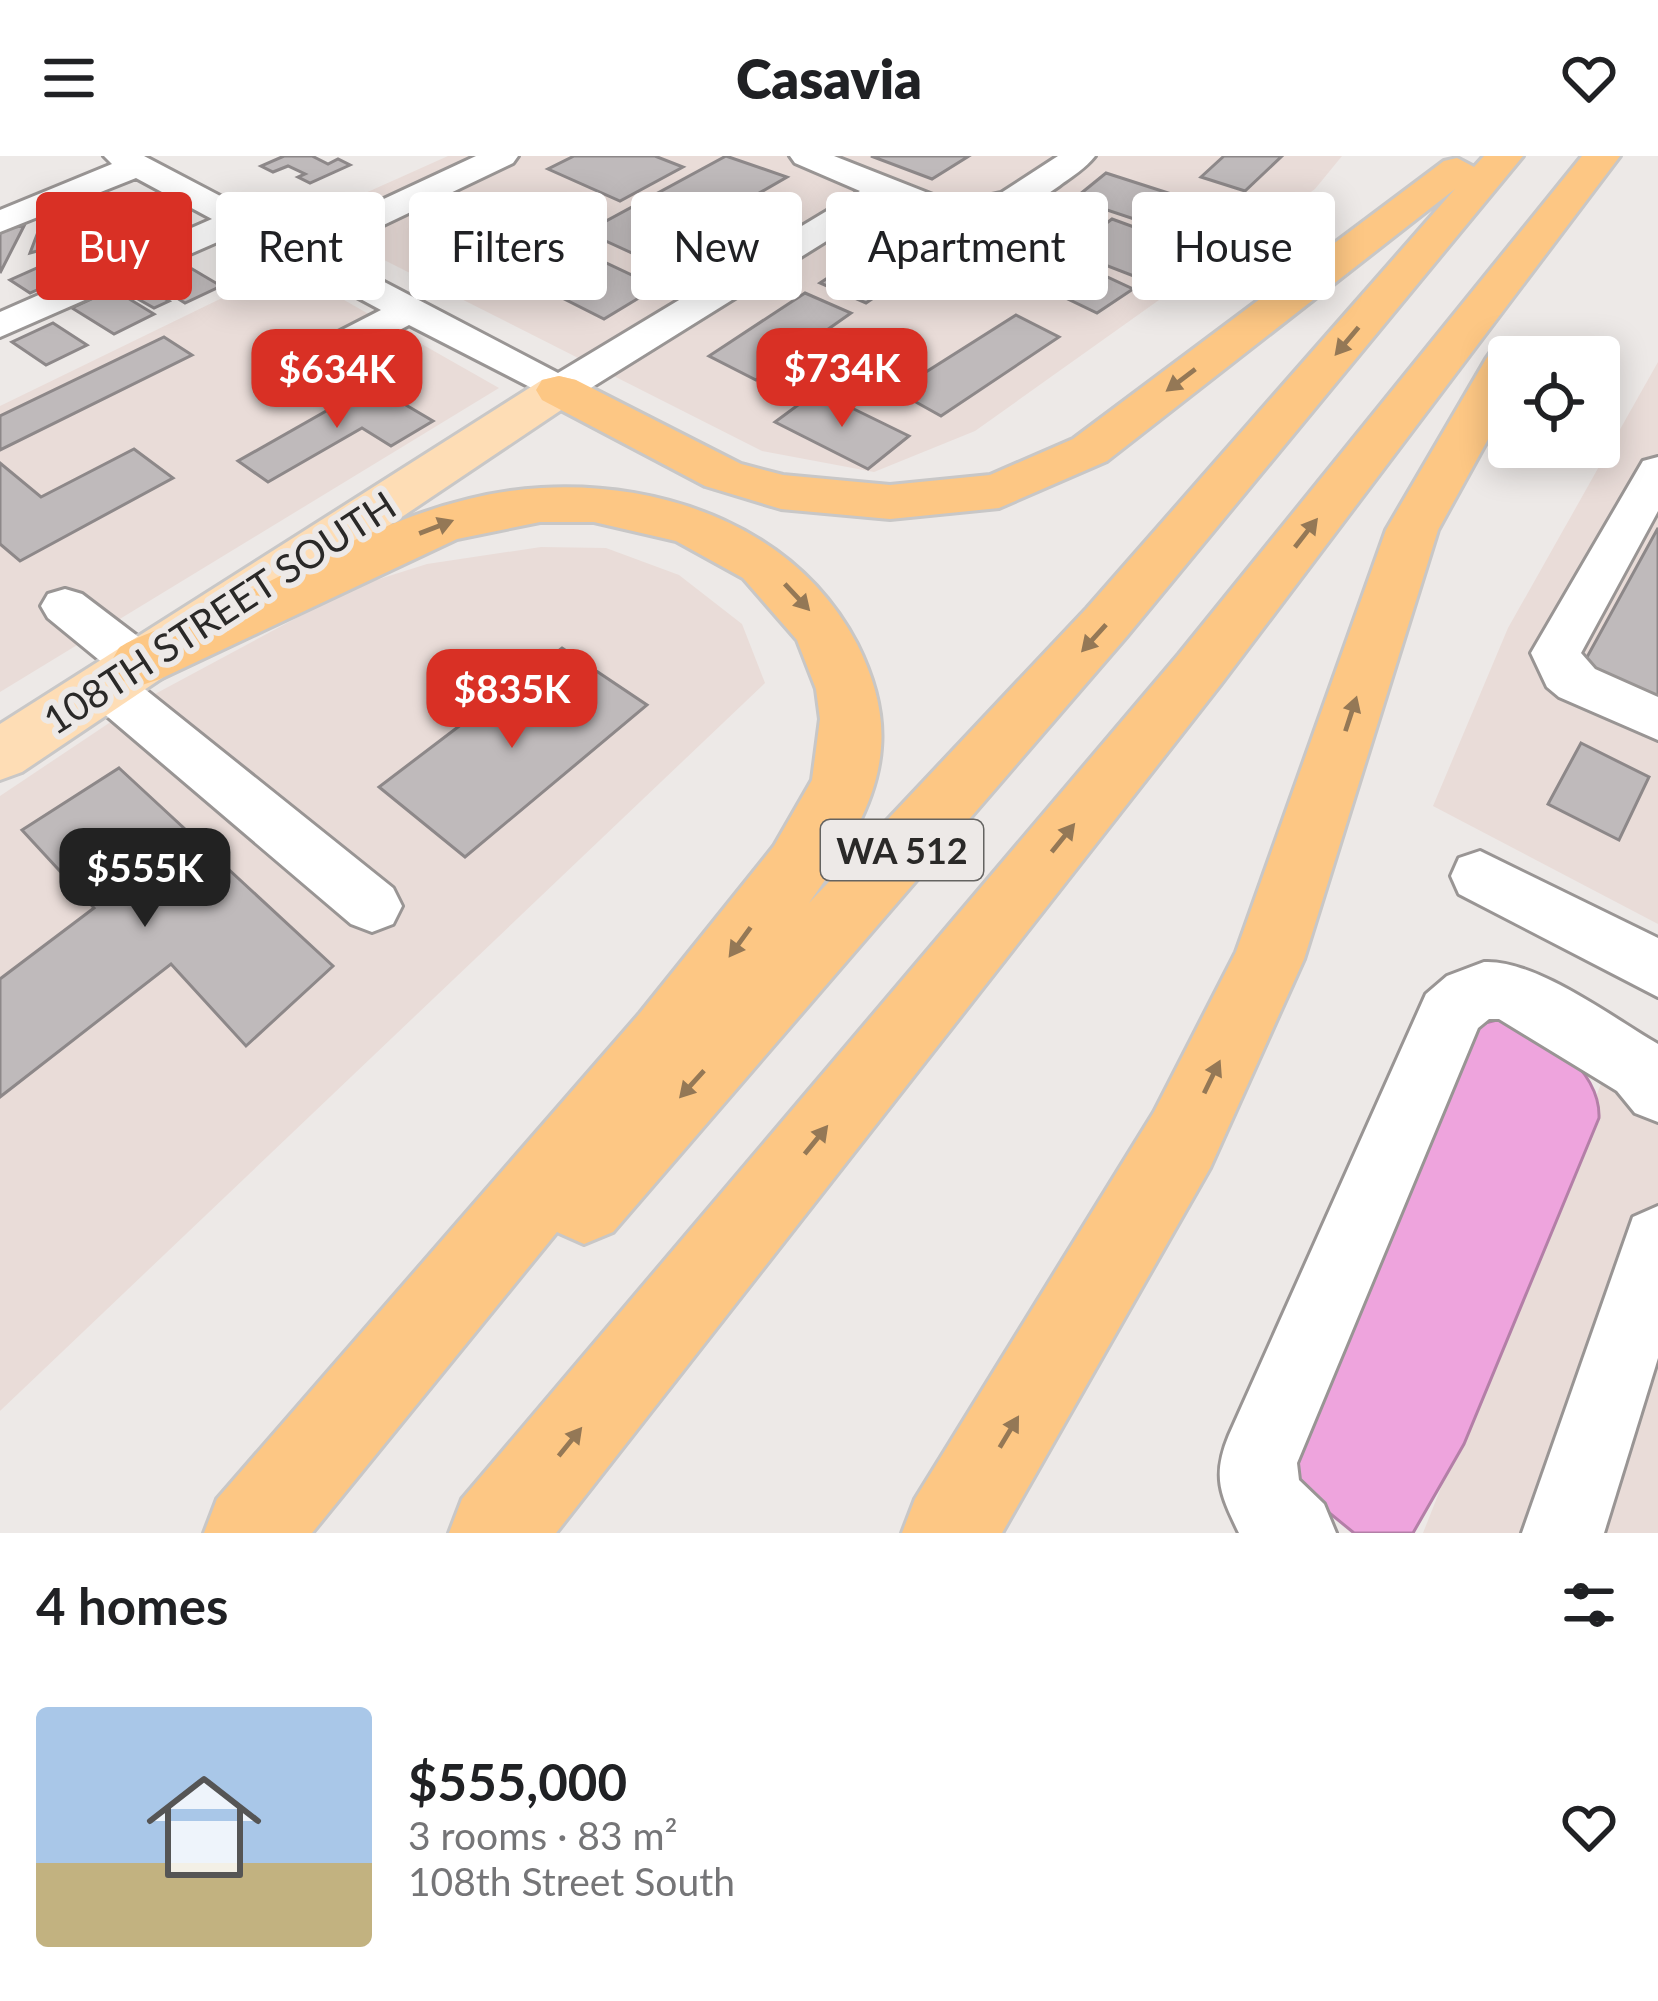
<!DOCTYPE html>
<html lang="en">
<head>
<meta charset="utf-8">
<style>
	:root { --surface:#fff; --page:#f2f2f2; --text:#202124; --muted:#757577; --line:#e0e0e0; --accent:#d93025 }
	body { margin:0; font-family:Lato,sans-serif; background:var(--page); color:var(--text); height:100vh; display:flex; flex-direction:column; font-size:45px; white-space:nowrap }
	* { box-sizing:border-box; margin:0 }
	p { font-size:39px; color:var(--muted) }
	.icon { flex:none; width:66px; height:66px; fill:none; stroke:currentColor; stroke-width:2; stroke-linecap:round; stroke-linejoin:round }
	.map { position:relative; height:1377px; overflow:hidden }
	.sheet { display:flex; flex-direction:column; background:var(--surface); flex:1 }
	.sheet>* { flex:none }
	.hud { position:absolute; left:36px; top:36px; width:1587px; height:108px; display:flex; gap:24px }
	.fabs { position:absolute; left:1488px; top:180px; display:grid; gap:24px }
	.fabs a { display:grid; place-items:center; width:132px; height:132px; border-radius:12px; background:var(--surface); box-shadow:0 6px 30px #0003; font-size:60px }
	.price { position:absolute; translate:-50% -102px; padding:0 27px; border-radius:24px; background:var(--accent); color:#fff; font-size:39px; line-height:78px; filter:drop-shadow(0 3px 6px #0008) }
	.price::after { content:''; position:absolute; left:50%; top:72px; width:36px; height:27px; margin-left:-18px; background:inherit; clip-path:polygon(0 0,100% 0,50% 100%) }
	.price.current { background:#222; color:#fff }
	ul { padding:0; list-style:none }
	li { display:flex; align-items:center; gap:36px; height:300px; padding:0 36px }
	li+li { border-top:3px solid var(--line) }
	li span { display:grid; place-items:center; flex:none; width:336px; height:240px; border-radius:12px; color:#555 }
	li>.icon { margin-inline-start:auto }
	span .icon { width:144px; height:144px; fill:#fffc; stroke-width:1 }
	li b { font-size:51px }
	h2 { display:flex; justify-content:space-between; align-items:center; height:144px; padding:0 36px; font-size:51px }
	.pill { padding:0 42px; border-radius:12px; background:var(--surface); box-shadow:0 6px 30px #0003; font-size:42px; line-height:108px }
	.pill.current { background:var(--accent); color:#fff }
	header { display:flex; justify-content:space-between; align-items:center; height:156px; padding:0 36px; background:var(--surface); font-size:54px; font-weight:800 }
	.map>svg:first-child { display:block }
	.built { fill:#e9dcd8 }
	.water { fill:#eea4dd; stroke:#b37fa7; stroke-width:3 }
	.building { fill:#bfbabb; stroke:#8d8889; stroke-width:3 }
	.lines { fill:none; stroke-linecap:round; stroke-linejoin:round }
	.minor-casing { stroke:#999594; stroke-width:6 }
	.major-casing { stroke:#c8c7c7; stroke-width:6 }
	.highway-casing { stroke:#c8c7c7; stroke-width:6 }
	.minor { fill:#fff; fill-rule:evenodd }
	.major { fill:#feddb5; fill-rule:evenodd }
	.highway { fill:#fdc784; fill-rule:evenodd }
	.oneway { fill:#947856 }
	.labels { text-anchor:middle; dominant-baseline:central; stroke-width:12; stroke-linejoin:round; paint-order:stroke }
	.shield { fill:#ede9e7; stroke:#646361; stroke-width:3 }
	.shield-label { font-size:36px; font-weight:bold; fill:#2a2928 }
	.street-label { font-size:39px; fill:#2a2928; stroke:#ede9e7 }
</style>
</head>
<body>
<header><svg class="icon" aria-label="menu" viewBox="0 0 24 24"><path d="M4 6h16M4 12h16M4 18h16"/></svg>Casavia<svg class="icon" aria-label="heart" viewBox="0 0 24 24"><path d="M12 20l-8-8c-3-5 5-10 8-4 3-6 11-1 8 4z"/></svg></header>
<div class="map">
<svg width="1658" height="1377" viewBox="0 0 1658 1377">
	<rect width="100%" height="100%" fill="#ede9e7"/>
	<g class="built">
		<path d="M 448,0 L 1342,0 L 1315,33 L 975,275 L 874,316 L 762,295 L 305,64 Z"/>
		<path d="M 286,111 L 499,232 L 0,536 L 0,250 Z"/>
		<path d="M 1658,206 L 1658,768 L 1433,650 L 1508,472 Z"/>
		<path d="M 541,391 L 606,392 L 679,419 L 742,468 L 765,527 L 0,1255 L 0,640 L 142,545 L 354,431 L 427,408 Z"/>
		<path d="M 1618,885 L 1658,908 L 1658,1377 L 1423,1377 Z"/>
	</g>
	<path class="water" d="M 1497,864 C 1540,870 1601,913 1599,962 L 1464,1288 L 1413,1377 L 1354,1377 L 1294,1328 L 1294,1311 L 1468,882 L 1481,868 Z"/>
	<g class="building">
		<path d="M 284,0 L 312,0 L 328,8 L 338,3 L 350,9 L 310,27 L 298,21 L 305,18 L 288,10 L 273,16 L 261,10 Z"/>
		<path d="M 574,0 L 655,0 L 683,11 L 620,45 L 548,13 Z"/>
		<path d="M 726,0 L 787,21 L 645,103 L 586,76 Z"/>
		<path d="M 871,0 L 969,0 L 932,23 Z"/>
		<path d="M 1224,0 L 1282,0 L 1245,35 L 1201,21 Z"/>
		<path d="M 1106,17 L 1224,55 L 1194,83 L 1074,43 Z"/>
		<path d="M 521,46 L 573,70 L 484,117 L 437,93 Z"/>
		<path d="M 79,52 L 67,87 L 30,97 L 46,55 Z"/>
		<path d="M 1112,63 L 1186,90 L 1144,124 L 1069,95 Z"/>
		<path d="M 908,69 L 953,88 L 866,147 L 820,127 Z"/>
		<path d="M 24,70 L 0,117 L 0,76 L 2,72 Z"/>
		<path d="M 122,77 L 143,90 L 62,126 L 41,112 L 56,105 L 49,101 L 96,80 L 103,85 Z"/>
		<path d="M 1026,83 L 1133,133 L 1097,157 L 989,105 Z"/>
		<path d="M 564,87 L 657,131 L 604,163 L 511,116 Z"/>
		<path d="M 177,104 L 221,130 L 185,147 L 142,120 Z"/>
		<path d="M 37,112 L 57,125 L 30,137 L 10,124 Z"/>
		<path d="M 145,131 L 169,145 L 154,152 L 131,139 Z"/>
		<path d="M 113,133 L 154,158 L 114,178 L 72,152 Z"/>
		<path d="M 805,137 L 851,157 L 756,224 L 709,200 Z"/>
		<path d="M 1016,159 L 1059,181 L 941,260 L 896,235 Z"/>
		<path d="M 53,167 L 87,189 L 46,209 L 12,186 Z"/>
		<path d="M 164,181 L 192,199 L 0,294 L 0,260 Z"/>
		<path d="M 372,229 L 433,265 L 391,290 L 362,272 L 268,326 L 238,305 Z"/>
		<path d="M 817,235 L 909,280 L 868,313 L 775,266 Z"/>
		<path d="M 134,293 L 173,322 L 20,405 L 0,388 L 0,307 L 41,341 Z"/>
		<path d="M 1658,372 L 1658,548 L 1581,512 Z"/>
		<path d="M 562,492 L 647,549 L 465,701 L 379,631 Z"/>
		<path d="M 1581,587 L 1649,621 L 1619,684 L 1548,648 Z"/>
		<path d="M 119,612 L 333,810 L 246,890 L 171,808 L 0,941 L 0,823 L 94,752 L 22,674 Z"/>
	</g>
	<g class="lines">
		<g class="minor-casing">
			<g id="minor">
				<path d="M 104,0 L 144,0 L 300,82 L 476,0 L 518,0 L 513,7 L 327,96 L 558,217 L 860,35 L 795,7 L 790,0 L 834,0 L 933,39 L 969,44 L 1001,37 L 1058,0 L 1095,0 C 1086,12 1071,21 1059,30 C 1003,71 952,67 889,46 L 573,243 L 559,246 L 409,169 L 337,207 L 309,207 L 303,199 L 309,191 L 381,154 L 238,77 L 0,181 L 0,156 L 212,63 L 136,22 L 0,76 L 0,54 L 112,8 Z"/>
				<path d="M 1658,301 L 1658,355 L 1581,497 L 1595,513 L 1658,541 L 1658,584 L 1559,541 L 1547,531 L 1531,497 L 1643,305 Z"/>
				<path d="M 65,433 L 82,438 L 157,495 L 164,508 L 157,521 L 136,526 L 393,732 L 402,750 L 393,768 L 372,776 L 351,768 L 88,544 L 80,530 L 88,516 L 109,512 L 48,462 L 41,450 L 48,438 Z"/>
				<path d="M 1480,695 L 1658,782 L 1658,841 L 1459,738 L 1451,720 L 1459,702 Z"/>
				<path d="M 1484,806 C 1535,803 1613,862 1658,888 L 1658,966 L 1635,957 L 1617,935 L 1499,863 L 1489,863 L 1478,872 L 1297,1307 L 1299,1324 L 1324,1348 L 1336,1377 L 1239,1377 C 1220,1338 1212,1320 1229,1279 L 1426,838 L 1447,820 Z"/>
				<path d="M 1658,1050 L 1658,1202 L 1604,1377 L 1522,1377 L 1633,1061 Z"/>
			</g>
		</g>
		<g class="major-casing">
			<path id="major" d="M 559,220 L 576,224 L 582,234 L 576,244 L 22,616 L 0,624 L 0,568 L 542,224 Z"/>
		</g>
		<g class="highway-casing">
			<g id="highway">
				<path d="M 1484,0 L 1523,0 L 1127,480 L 613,1076 L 584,1088 L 557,1076 L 312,1377 L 204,1377 L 217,1343 L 640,857 L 774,690 L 812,624 L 820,563 L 816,533 L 797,484 L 743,422 L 676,385 L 594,366 L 540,366 L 457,383 L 160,523 L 139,530 L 118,523 L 110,508 C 111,507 118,493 119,492 C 133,480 205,458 228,446 C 326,398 429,338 541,332 C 666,325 797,373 857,488 C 873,520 884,556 881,592 C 877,649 841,702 809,747 L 1087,452 L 1455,33 L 1107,305 L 999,352 L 890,363 L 781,353 L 705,330 L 542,244 L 536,234 L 542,224 L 559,220 L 576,224 L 741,308 L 783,319 L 890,329 L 990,319 L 1073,283 L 1444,5 L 1457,2 L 1474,11 Z"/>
				<path d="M 1582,0 L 1620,0 L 1221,528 L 556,1377 L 449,1377 L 462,1343 L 1179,498 Z"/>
				<path d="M 1509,189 L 1525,193 L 1530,201 L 1509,201 L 1509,245 L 1438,374 L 1304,803 L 1210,1012 L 1002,1377 L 902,1377 L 915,1343 L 1154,956 L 1236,796 L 1386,374 L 1486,203 L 1493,193 Z"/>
			</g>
		</g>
		<use href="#minor" class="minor"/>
		<use href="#major" class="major"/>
		<use href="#highway" class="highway"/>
	</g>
	<defs><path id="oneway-solid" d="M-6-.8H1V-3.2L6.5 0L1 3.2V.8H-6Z" transform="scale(3)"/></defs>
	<g class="oneway">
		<use href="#oneway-solid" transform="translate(1347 185) rotate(130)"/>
		<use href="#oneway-solid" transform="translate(1181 224) rotate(143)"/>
		<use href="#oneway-solid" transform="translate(436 371) rotate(-21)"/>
		<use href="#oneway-solid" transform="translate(1306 377) rotate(-52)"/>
		<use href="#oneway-solid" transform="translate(797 441) rotate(47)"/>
		<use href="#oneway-solid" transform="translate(1094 482) rotate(132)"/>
		<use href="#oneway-solid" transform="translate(1351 558) rotate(-72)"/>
		<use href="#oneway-solid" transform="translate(1063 682) rotate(-51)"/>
		<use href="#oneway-solid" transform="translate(740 786) rotate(126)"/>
		<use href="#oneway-solid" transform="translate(1212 921) rotate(-64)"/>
		<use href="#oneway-solid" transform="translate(692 928) rotate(132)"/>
		<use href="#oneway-solid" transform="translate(816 984) rotate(-51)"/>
		<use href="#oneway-solid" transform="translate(1009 1276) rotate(-59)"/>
		<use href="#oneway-solid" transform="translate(570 1286) rotate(-51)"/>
	</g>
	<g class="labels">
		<rect class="shield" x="821" y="664" width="162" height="60" rx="9"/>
		<g class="shield-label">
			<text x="902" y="694">WA 512</text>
		</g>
		<g class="street-label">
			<text transform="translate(219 456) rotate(-33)">108TH STREET SOUTH</text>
		</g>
	</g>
</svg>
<div class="fabs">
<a><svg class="icon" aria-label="locate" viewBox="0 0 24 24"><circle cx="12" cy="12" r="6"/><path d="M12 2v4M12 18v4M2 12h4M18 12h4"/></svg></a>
</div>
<b class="price" style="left:842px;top:274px">$734K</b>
<b class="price" style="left:337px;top:275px">$634K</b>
<b class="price" style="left:512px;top:595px">$835K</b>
<b class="price current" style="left:145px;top:774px">$555K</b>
<div class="hud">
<a class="pill current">Buy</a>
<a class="pill">Rent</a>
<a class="pill">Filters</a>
<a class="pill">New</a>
<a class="pill">Apartment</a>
<a class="pill">House</a>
</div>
</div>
<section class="sheet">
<h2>4 homes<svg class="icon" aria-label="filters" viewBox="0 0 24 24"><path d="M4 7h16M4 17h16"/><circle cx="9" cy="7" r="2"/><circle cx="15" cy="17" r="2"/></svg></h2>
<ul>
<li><span style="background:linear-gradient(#a9c7e8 65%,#c2b280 0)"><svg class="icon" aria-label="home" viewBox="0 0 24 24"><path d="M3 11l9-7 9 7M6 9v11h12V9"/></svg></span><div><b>$555,000</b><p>3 rooms · 83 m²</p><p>108th Street South</p></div><svg class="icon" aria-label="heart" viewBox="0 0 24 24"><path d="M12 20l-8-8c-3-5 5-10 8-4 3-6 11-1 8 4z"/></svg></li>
</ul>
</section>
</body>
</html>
